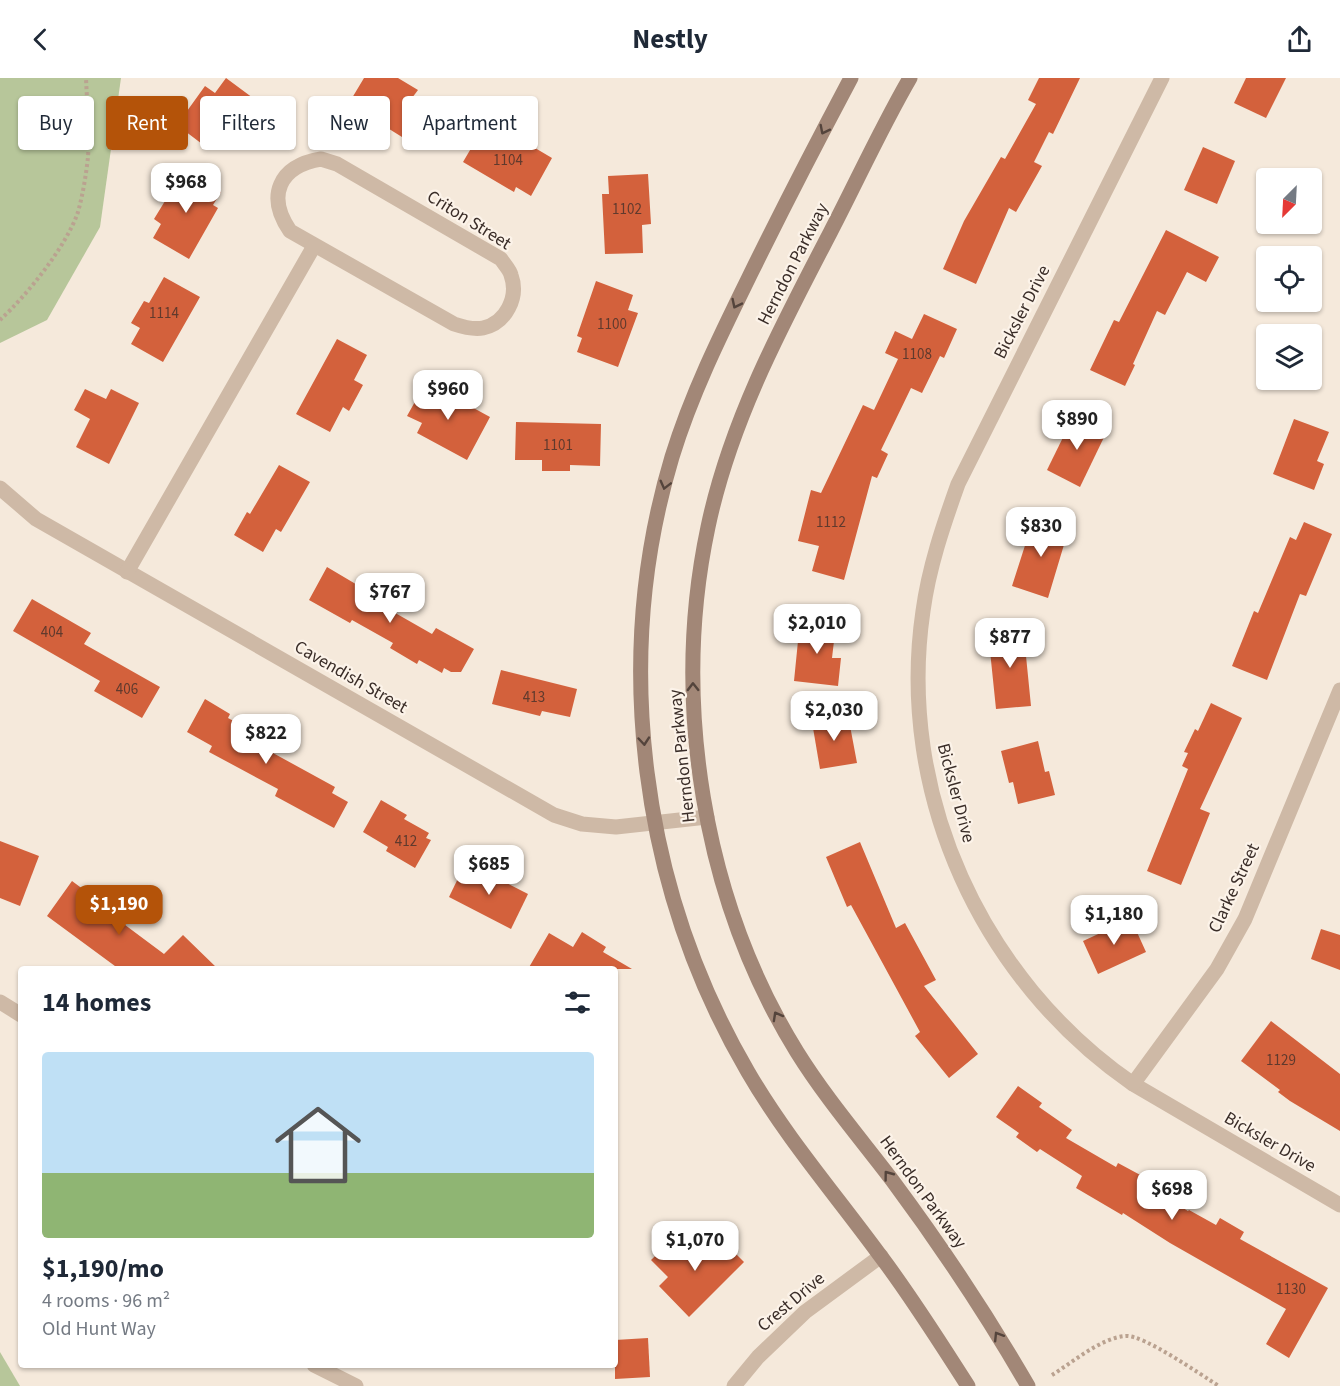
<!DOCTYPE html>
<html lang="en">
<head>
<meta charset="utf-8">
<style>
	:root { --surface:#fff; --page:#f6f6f7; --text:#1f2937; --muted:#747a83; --accent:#b45309 }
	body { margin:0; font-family:"Source Sans 3",sans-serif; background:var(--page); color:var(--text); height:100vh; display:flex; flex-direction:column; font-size:22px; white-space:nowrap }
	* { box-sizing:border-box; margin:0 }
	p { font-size:20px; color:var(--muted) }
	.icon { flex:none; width:33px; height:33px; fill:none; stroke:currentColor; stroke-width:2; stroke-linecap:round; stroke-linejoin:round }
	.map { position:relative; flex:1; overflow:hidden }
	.drawer { position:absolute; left:18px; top:888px; width:600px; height:402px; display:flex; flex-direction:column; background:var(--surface); border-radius:6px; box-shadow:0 2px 4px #0004 }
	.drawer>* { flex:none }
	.hud { position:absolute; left:18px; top:18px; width:600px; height:54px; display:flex; gap:12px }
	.needle { width:39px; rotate:204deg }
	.fabs { position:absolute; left:1256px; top:90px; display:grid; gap:12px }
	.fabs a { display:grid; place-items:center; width:66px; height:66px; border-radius:6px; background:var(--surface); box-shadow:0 2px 4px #0004; font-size:30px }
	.price { position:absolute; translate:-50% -51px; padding:0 14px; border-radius:12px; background:#fff; color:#222; font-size:20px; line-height:39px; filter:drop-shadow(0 2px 3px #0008) }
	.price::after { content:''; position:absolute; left:50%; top:36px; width:18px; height:14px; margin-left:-9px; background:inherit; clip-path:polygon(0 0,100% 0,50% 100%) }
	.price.selected { background:var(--accent); color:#fff }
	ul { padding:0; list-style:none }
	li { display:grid; align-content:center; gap:12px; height:318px; padding:0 24px }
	li span { display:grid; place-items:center; height:186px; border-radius:6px; color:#555 }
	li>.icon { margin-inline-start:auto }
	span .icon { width:108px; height:108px; fill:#fffc; stroke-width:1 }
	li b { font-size:26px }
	h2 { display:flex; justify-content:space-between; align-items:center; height:72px; padding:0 24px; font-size:26px }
	.chip { padding:0 21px; border-radius:6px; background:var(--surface); box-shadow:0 2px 4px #0004; font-size:21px; line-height:54px }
	.chip.selected { background:var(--accent); color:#fff }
	header { display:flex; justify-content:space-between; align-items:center; height:78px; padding:0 24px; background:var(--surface); font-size:27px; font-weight:700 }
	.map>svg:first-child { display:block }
	.green { fill:#b7c69a }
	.building { fill:#d3613c }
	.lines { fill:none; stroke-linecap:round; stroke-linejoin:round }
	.path { stroke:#baa290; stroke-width:4; stroke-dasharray:3 3; stroke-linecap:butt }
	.minor { stroke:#ceb9a6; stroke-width:15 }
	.secondary { stroke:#a28777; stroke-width:15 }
	.oneway { stroke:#54443c }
	.labels { text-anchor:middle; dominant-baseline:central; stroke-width:4.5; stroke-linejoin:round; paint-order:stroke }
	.number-label { font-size:15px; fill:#603a2d }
	.street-label { font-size:18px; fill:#3a2d28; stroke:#fcf3e9 }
</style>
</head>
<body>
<header><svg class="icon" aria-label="back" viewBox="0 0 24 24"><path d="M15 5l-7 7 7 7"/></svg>Nestly<svg class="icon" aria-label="share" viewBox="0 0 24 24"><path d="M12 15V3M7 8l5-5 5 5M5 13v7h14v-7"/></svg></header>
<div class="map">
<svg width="1340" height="1308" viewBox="0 0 1340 1308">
	<rect width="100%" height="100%" fill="#f5e9db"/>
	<g class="green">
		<path d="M 0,0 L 121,0 L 100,149 L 47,242 L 0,265 Z"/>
		<path d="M 0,1274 L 20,1308 L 0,1308 Z"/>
	</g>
	<g class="building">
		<path d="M 226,0 L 253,20 L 239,39 L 236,37 L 210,72 L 177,47 L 205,8 L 215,15 Z"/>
		<path d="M 364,0 L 398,0 L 418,12 L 412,20 L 438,36 L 418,69 L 386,49 L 390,43 L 352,20 Z"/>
		<path d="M 1039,0 L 1080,0 L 1053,56 L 1049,54 L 1034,84 L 1042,88 L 1016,134 L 1009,130 L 976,206 L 943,191 L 964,143 L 1001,79 L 1005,81 L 1036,26 L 1028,22 Z"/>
		<path d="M 1246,0 L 1286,0 L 1266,40 L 1234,25 Z"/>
		<path d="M 483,50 L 497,58 L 501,50 L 552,80 L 531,118 L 516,109 L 514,114 L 463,84 Z"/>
		<path d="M 1203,69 L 1235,83 L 1217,126 L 1184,112 Z"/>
		<path d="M 184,92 L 221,114 L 213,127 L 218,130 L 189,181 L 153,160 L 161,146 L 154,141 Z"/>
		<path d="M 648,96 L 651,146 L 642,147 L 643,175 L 605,176 L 602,116 L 609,116 L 608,98 Z"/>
		<path d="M 1166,152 L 1219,179 L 1206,204 L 1187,194 L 1165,237 L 1157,233 L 1133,286 L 1135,287 L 1125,308 L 1090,292 L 1114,242 L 1119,244 Z"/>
		<path d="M 164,199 L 200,219 L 163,284 L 131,266 L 140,250 L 131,245 L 144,223 L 149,225 Z"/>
		<path d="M 596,203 L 633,217 L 628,232 L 638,235 L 618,289 L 577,274 L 582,260 L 577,258 Z"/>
		<path d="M 924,236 L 957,251 L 944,280 L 940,278 L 922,315 L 911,310 L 881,372 L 888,376 L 877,400 L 872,398 L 844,502 L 812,493 L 819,468 L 798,463 L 811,412 L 821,415 L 863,327 L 874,332 L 898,281 L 885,275 L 895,253 L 912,261 Z"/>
		<path d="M 337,261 L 367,277 L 354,302 L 363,307 L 349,333 L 343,329 L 330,354 L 296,336 Z"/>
		<path d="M 426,304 L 490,339 L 467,382 L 417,355 L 422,345 L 407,338 Z"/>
		<path d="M 85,311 L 106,321 L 111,311 L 139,325 L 109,386 L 76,369 L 90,341 L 74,332 Z"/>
		<path d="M 1074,337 L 1107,353 L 1080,409 L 1047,392 Z"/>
		<path d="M 1294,341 L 1329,354 L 1317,383 L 1324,386 L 1314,412 L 1273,396 Z"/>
		<path d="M 516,344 L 601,346 L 600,388 L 570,387 L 570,393 L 542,393 L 542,382 L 515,382 Z"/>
		<path d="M 279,387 L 310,404 L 281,454 L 276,451 L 263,474 L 234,457 L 247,434 L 250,436 Z"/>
		<path d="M 1036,440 L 1069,450 L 1048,520 L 1012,508 L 1029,455 L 1031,456 Z"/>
		<path d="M 1304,444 L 1332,456 L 1306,518 L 1300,516 L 1267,602 L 1232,588 L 1254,533 L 1258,535 L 1290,459 L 1296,462 Z"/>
		<path d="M 327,489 L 386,524 L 383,528 L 432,556 L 436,550 L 474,571 L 461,594 L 451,594 L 444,590 L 442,595 L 419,582 L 417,586 L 390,570 L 393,565 L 352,542 L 350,545 L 309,522 Z"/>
		<path d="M 32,521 L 91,555 L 84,566 L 160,609 L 142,640 L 94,613 L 100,603 L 13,553 Z"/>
		<path d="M 800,543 L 836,546 L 832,580 L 841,580 L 838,608 L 794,603 Z"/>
		<path d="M 1023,548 L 1031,628 L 996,631 L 989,563 L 994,563 L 996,551 Z"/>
		<path d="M 501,592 L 577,611 L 570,639 L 542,633 L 540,638 L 492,626 Z"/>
		<path d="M 205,621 L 230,636 L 228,640 L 252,653 L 250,658 L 264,666 L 262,669 L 335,709 L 332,715 L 348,724 L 334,750 L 275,718 L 278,711 L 209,674 L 212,668 L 187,654 Z"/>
		<path d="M 1211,625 L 1242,640 L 1200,731 L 1210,735 L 1181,807 L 1147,793 L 1188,691 L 1182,688 L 1188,675 L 1184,674 L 1195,651 L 1198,653 Z"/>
		<path d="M 848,637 L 857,685 L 820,691 L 812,644 Z"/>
		<path d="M 1038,663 L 1045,694 L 1049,693 L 1055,717 L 1018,726 L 1013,704 L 1009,705 L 1001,673 Z"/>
		<path d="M 381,722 L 407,737 L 404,741 L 429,755 L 426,760 L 431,762 L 415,790 L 386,773 L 388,769 L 363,754 Z"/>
		<path d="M 0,763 L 39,778 L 20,828 L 0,820 Z"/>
		<path d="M 860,764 L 896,850 L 905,845 L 936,902 L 924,908 L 978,976 L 949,1000 L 915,958 L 920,954 L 851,827 L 847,829 L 826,779 Z"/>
		<path d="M 466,784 L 528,816 L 511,851 L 449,819 Z"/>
		<path d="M 72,803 L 115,835 L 113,838 L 164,876 L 183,857 L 218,891 L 119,891 L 47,838 Z"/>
		<path d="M 1131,841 L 1146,874 L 1098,896 L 1083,863 Z"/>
		<path d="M 1321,851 L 1340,857 L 1340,892 L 1311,881 Z"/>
		<path d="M 582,854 L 606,869 L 603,874 L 632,891 L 528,891 L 549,855 L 573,869 Z"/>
		<path d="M 1271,943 L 1340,996 L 1340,1053 L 1290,1023 L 1278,1014 L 1280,1012 L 1241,983 Z"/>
		<path d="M 1018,1008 L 1042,1025 L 1039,1029 L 1072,1052 L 1066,1060 L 1116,1089 L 1118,1085 L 1144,1099 L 1141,1105 L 1188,1133 L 1189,1132 L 1216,1147 L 1220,1140 L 1244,1154 L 1240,1161 L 1328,1210 L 1289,1280 L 1266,1266 L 1286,1231 L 1170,1165 L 1123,1135 L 1122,1137 L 1076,1110 L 1082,1098 L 1040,1071 L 1037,1074 L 1016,1059 L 1019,1055 L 996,1039 Z"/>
		<path d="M 717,1157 L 744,1184 L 689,1239 L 659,1208 L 668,1199 L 651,1182 L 674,1160 L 691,1177 L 696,1173 L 698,1175 Z"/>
		<path d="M 648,1260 L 650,1299 L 615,1301 L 615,1262 Z"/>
	</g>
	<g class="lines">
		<g class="path">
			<path d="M 0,242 C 27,217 66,169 78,134 C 83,116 86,97 88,79 C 90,53 87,26 86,0"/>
			<path d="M 1052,1297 C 1073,1284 1101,1260 1125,1258 C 1143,1256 1201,1297 1219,1308"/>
		</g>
		<g class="minor">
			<path d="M 1162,0 L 958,406 C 943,448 929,489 923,533 C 896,716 982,902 1133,1006 L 1340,1127"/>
			<path d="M 321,81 L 337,86 L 501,181 C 504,186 510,192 511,197 C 519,219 506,245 483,250 C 473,252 463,249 454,246 L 290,153 C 266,118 279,88 321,81 Z"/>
			<path d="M 0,410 L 36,441 L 554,737 L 582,746 L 616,749 L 707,739"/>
			<path d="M 127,494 L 314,168"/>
			<path d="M 0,924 L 21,937"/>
			<path d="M 1133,1006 L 1217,891 L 1245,841 L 1340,612"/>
			<path d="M 314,1287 L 356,1308"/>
			<path d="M 734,1308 L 758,1279 L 805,1234 L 881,1178"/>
		</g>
		<g class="secondary">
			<path d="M 851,0 C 817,64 784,128 752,193 C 722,254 692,314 672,379 C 611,582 641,811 748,994 C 785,1058 835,1116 879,1176 C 911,1218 939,1263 968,1308"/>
			<path d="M 910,0 C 881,50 857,103 830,155 C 781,249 730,344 708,449 C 671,623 703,822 797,974 C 825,1019 860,1060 892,1102 C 941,1168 987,1237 1028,1308"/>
		</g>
	</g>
	<defs><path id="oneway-chevron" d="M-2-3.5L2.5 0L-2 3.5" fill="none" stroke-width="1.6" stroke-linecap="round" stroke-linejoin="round" transform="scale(1.5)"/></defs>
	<g class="oneway">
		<use href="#oneway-chevron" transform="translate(824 52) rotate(117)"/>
		<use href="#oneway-chevron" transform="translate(736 226) rotate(116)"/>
		<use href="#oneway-chevron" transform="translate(665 407) rotate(104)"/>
		<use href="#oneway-chevron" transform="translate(693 609) rotate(-91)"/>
		<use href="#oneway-chevron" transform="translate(644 663) rotate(85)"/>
		<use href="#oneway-chevron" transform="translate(777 938) rotate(-119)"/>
		<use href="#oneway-chevron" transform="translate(888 1097) rotate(-127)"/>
		<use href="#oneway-chevron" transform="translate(998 1258) rotate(-122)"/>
	</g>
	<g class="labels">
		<g class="number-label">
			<text x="508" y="82">1104</text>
			<text x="627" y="131">1102</text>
			<text x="164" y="235">1114</text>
			<text x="612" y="246">1100</text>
			<text x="917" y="276">1108</text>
			<text x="558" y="367">1101</text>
			<text x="831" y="444">1112</text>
			<text x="52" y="554">404</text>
			<text x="127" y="611">406</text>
			<text x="534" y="619">413</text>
			<text x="406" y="763">412</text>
			<text x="1281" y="982">1129</text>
			<text x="1291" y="1211">1130</text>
		</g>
		<g class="street-label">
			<text transform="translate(469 142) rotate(32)">Criton Street</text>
			<text transform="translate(793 186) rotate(-63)">Herndon Parkway</text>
			<text transform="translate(1022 234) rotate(-63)">Bicksler Drive</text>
			<text transform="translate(351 599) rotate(30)">Cavendish Street</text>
			<text transform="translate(682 678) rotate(-96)">Herndon Parkway</text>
			<text transform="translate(956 715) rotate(75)">Bicksler Drive</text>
			<text transform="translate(1234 810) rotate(-65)">Clarke Street</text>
			<text transform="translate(1270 1064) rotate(30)">Bicksler Drive</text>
			<text transform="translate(923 1114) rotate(54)">Herndon Parkway</text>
			<text transform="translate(791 1224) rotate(-40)">Crest Drive</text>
		</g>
	</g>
</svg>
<div class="fabs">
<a><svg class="needle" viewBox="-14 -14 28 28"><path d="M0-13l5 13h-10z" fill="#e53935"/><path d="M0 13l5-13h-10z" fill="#747a83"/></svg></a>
<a><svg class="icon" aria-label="locate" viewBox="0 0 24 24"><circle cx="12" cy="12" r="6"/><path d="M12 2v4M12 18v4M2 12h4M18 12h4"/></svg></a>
<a><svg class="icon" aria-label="layers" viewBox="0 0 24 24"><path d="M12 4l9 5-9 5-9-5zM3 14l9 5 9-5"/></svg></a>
</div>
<b class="price" style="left:186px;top:136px">$968</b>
<b class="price" style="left:448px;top:343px">$960</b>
<b class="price" style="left:1077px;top:373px">$890</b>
<b class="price" style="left:1041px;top:480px">$830</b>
<b class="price" style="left:390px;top:546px">$767</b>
<b class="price" style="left:817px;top:577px">$2,010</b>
<b class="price" style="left:1010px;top:591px">$877</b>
<b class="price" style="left:834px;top:664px">$2,030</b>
<b class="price" style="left:266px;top:687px">$822</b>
<b class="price" style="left:489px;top:818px">$685</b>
<b class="price selected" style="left:119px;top:858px">$1,190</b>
<b class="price" style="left:1114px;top:868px">$1,180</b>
<b class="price" style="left:1172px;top:1143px">$698</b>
<b class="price" style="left:695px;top:1194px">$1,070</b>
<div class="hud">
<a class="chip">Buy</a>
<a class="chip selected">Rent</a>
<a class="chip">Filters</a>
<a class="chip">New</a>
<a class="chip">Apartment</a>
</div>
<section class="drawer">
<h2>14 homes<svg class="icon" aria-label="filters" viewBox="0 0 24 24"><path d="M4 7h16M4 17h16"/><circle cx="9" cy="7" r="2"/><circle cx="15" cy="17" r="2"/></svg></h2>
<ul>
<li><span style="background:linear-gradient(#bfe0f5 65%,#8fb573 0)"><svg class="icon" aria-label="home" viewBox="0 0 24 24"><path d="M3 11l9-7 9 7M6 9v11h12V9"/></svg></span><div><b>$1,190/mo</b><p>4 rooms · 96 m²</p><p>Old Hunt Way</p></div></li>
</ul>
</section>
</div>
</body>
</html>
